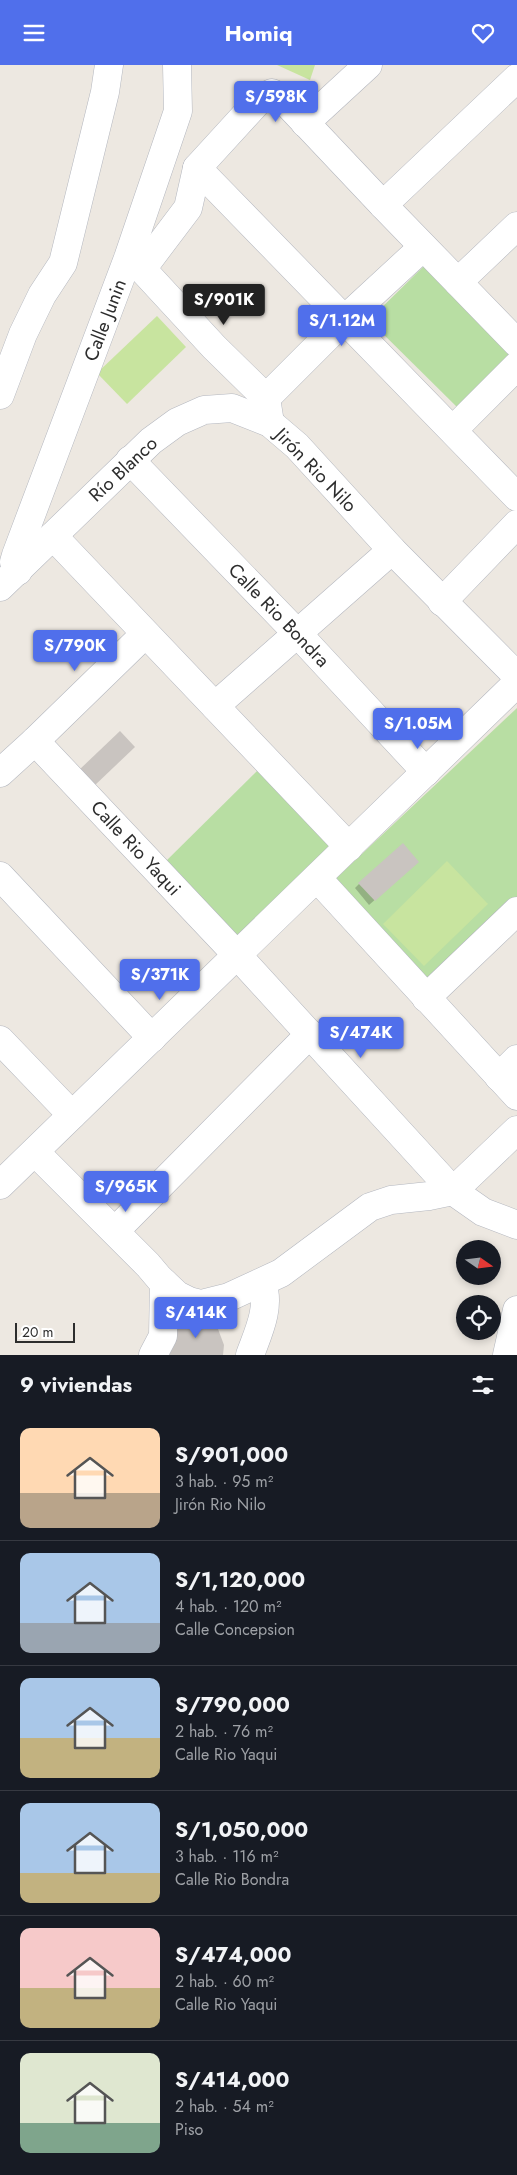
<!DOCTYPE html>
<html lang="es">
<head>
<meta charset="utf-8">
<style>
	:root { --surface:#171b24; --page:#242831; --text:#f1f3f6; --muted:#9ea1a6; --line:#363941; --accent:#506feb }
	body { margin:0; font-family:Jost,sans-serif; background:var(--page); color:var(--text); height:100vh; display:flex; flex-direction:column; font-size:19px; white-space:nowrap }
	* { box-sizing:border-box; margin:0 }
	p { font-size:16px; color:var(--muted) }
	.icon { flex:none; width:28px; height:28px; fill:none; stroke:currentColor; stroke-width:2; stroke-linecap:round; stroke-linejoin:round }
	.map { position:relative; height:1290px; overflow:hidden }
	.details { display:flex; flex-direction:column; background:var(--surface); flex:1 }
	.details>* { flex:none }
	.needle { width:32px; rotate:104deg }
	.buttons { position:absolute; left:456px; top:1175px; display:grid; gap:10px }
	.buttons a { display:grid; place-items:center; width:45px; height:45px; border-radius:50%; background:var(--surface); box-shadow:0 2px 8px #0003; font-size:25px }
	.scale { position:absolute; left:15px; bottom:12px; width:60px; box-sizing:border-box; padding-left:5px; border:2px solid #2d2d2d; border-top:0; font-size:14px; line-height:18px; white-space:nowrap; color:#2d2d2d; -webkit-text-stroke:4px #fff; paint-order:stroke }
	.price { position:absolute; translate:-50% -42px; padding:0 11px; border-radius:5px; background:var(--accent); color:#fff; font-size:16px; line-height:32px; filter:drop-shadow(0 1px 2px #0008) }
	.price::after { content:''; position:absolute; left:50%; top:30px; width:15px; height:11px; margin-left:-8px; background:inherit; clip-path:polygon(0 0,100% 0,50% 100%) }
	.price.selected { background:#222; color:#fff }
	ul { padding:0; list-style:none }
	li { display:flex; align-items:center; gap:15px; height:125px; padding:0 20px }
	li+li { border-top:1px solid var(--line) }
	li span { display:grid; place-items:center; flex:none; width:140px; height:100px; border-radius:10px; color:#555 }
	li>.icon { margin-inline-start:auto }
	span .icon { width:60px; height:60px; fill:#fffc; stroke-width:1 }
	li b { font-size:21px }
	h2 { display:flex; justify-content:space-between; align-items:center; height:60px; padding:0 20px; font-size:21px }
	header { display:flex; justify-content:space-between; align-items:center; height:65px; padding:0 20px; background:var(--accent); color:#fff; font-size:22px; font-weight:700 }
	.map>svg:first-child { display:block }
	.green { fill:#b8dea3 }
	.pitch { fill:#c8e49f }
	.shadow { fill:#0003 }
	.building { fill:#c9c4c0 }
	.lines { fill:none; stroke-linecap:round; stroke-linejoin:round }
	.minor-casing { stroke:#b4b7bf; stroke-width:29 }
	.minor { stroke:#fff; stroke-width:28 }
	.labels { text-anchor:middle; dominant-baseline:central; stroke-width:4.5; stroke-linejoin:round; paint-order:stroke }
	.street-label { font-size:19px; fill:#2d2d2d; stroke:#fff }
</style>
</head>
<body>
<header><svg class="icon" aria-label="menu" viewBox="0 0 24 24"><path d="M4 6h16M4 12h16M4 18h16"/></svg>Homiq<svg class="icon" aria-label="heart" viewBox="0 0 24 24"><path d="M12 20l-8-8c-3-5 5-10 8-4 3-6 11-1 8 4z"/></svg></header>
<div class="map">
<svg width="517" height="1290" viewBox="0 0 517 1290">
	<rect width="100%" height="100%" fill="#ede8e1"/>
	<g class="green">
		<path d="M 425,200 L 515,294 L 462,347 L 369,255 Z"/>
		<path d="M 517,643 L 517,839 L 430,922 L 331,818 Z"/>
		<path d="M 262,701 L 339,778 L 235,874 L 162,800 Z"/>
	</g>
	<g class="pitch">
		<path d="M 277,0 L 315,0 L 310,15 Z"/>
		<path d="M 157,251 L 186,282 L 127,339 L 97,308 Z"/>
		<path d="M 447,796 L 488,839 L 424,901 L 383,859 Z"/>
	</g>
	<path class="shadow" d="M 413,801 L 369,840 L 355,823 L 359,819 Z"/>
	<g class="building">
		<path d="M 120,666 L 135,682 L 93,722 L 78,706 Z"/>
		<path d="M 403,778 L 419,797 L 375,836 L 358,818 Z"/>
		<path d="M 196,1253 L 204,1254 L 218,1264 L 224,1280 L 223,1290 L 170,1290 L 168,1285 L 172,1267 L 178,1259 L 187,1255 Z"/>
	</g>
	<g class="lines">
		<g class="minor-casing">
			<g id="minor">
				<path d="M 305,58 L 368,0"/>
				<path d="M 197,103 L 517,432"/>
				<path d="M 383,140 L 517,13"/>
				<path d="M 129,193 L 142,204 L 214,282 L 266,333 L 270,358"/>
				<path d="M 142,204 L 188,143 L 197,103 L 261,33 L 272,28 L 282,33 L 383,140 L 517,278"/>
				<path d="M 458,217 L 517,161"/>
				<path d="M 0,330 L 23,269 L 42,230 L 63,198 L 105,27 L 109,0"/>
				<path d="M 266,333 L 345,254 L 423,182"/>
				<path d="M 453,365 L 517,301"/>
				<path d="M 130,395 L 297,568 L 426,707"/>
				<path d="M 53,471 L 349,782"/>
				<path d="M 18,506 L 14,497 L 16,490 L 128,193 L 178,46 L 177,0"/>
				<path d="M 0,522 L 151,376 L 177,357 L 204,345 L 232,343 L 270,358 L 297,381 L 392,485 L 517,611"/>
				<path d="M 442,537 L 517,459"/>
				<path d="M 215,641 L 392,485"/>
				<path d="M 35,676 L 237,890 L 453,1126 L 483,1147 L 517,1160"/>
				<path d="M 0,708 L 35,676 L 145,569"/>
				<path d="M 0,811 L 152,973"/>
				<path d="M 317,813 L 517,1031"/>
				<path d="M 426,933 L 517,846"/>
				<path d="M 0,975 L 72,1050"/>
				<path d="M 499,1012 L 517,994"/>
				<path d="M 35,1087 L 148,1200 L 159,1213 L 177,1230 L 189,1236 L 201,1239 L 229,1232 L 281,1208 L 370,1142 L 391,1135 L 429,1131 L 453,1126 L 517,1065"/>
				<path d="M 0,1120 L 517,618"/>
				<path d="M 115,1166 L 310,969"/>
				<path d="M 153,1290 L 163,1271 L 164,1218"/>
				<path d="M 250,1290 C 258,1268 271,1242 262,1218"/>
				<path d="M 507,1290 L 517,1245"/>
			</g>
		</g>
		<use href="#minor" class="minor"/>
	</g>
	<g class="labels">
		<g class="street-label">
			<text transform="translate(105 255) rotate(-69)">Calle Junin</text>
			<text transform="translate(123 404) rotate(-43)">Río Blanco</text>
			<text transform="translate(316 405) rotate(46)">Jirón Rio Nilo</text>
			<text transform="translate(279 550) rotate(46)">Calle Rio Bondra</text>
			<text transform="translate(136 783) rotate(47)">Calle Rio Yaqui</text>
		</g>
	</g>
</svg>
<div class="buttons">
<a><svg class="needle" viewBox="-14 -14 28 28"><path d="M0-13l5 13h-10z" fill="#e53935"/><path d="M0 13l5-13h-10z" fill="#9ea1a6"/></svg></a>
<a><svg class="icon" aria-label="locate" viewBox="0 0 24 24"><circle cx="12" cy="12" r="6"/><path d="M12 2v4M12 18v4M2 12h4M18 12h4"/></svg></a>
</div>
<div class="scale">20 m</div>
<b class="price" style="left:276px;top:58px">S/598K</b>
<b class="price selected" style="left:224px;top:261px">S/901K</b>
<b class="price" style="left:342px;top:282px">S/1.12M</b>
<b class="price" style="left:75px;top:607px">S/790K</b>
<b class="price" style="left:418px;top:685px">S/1.05M</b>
<b class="price" style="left:160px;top:936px">S/371K</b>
<b class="price" style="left:361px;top:994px">S/474K</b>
<b class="price" style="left:126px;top:1148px">S/965K</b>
<b class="price" style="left:196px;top:1274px">S/414K</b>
</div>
<section class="details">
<h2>9 viviendas<svg class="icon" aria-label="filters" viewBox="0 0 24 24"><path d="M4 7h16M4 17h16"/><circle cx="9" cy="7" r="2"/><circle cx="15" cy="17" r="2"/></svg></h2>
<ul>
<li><span style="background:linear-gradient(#ffd9b3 65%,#b9a48a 0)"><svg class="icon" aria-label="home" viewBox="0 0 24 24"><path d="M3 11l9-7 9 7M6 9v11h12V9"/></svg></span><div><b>S/901,000</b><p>3 hab. · 95 m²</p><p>Jirón Rio Nilo</p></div></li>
<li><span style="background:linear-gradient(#a9c7e8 70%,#9aa5b1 0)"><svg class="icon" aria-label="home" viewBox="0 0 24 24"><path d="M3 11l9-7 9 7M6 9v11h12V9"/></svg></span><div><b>S/1,120,000</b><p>4 hab. · 120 m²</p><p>Calle Concepsion</p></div></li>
<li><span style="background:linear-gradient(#a9c7e8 60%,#c2b280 0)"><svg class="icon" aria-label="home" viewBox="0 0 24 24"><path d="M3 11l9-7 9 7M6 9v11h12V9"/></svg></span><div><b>S/790,000</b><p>2 hab. · 76 m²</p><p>Calle Rio Yaqui</p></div></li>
<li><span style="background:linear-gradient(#a9c7e8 70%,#c2b280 0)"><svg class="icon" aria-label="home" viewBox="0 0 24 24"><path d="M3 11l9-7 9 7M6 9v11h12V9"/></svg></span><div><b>S/1,050,000</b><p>3 hab. · 116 m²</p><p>Calle Rio Bondra</p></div></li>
<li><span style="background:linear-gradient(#f6c9c9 60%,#c2b280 0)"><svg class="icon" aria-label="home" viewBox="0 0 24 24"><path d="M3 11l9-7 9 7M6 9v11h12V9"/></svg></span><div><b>S/474,000</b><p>2 hab. · 60 m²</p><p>Calle Rio Yaqui</p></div></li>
<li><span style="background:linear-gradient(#dfe7d0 70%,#7fa58c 0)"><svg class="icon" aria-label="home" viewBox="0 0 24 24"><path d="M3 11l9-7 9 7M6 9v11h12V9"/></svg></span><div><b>S/414,000</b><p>2 hab. · 54 m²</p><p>Piso</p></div></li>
</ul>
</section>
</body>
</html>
